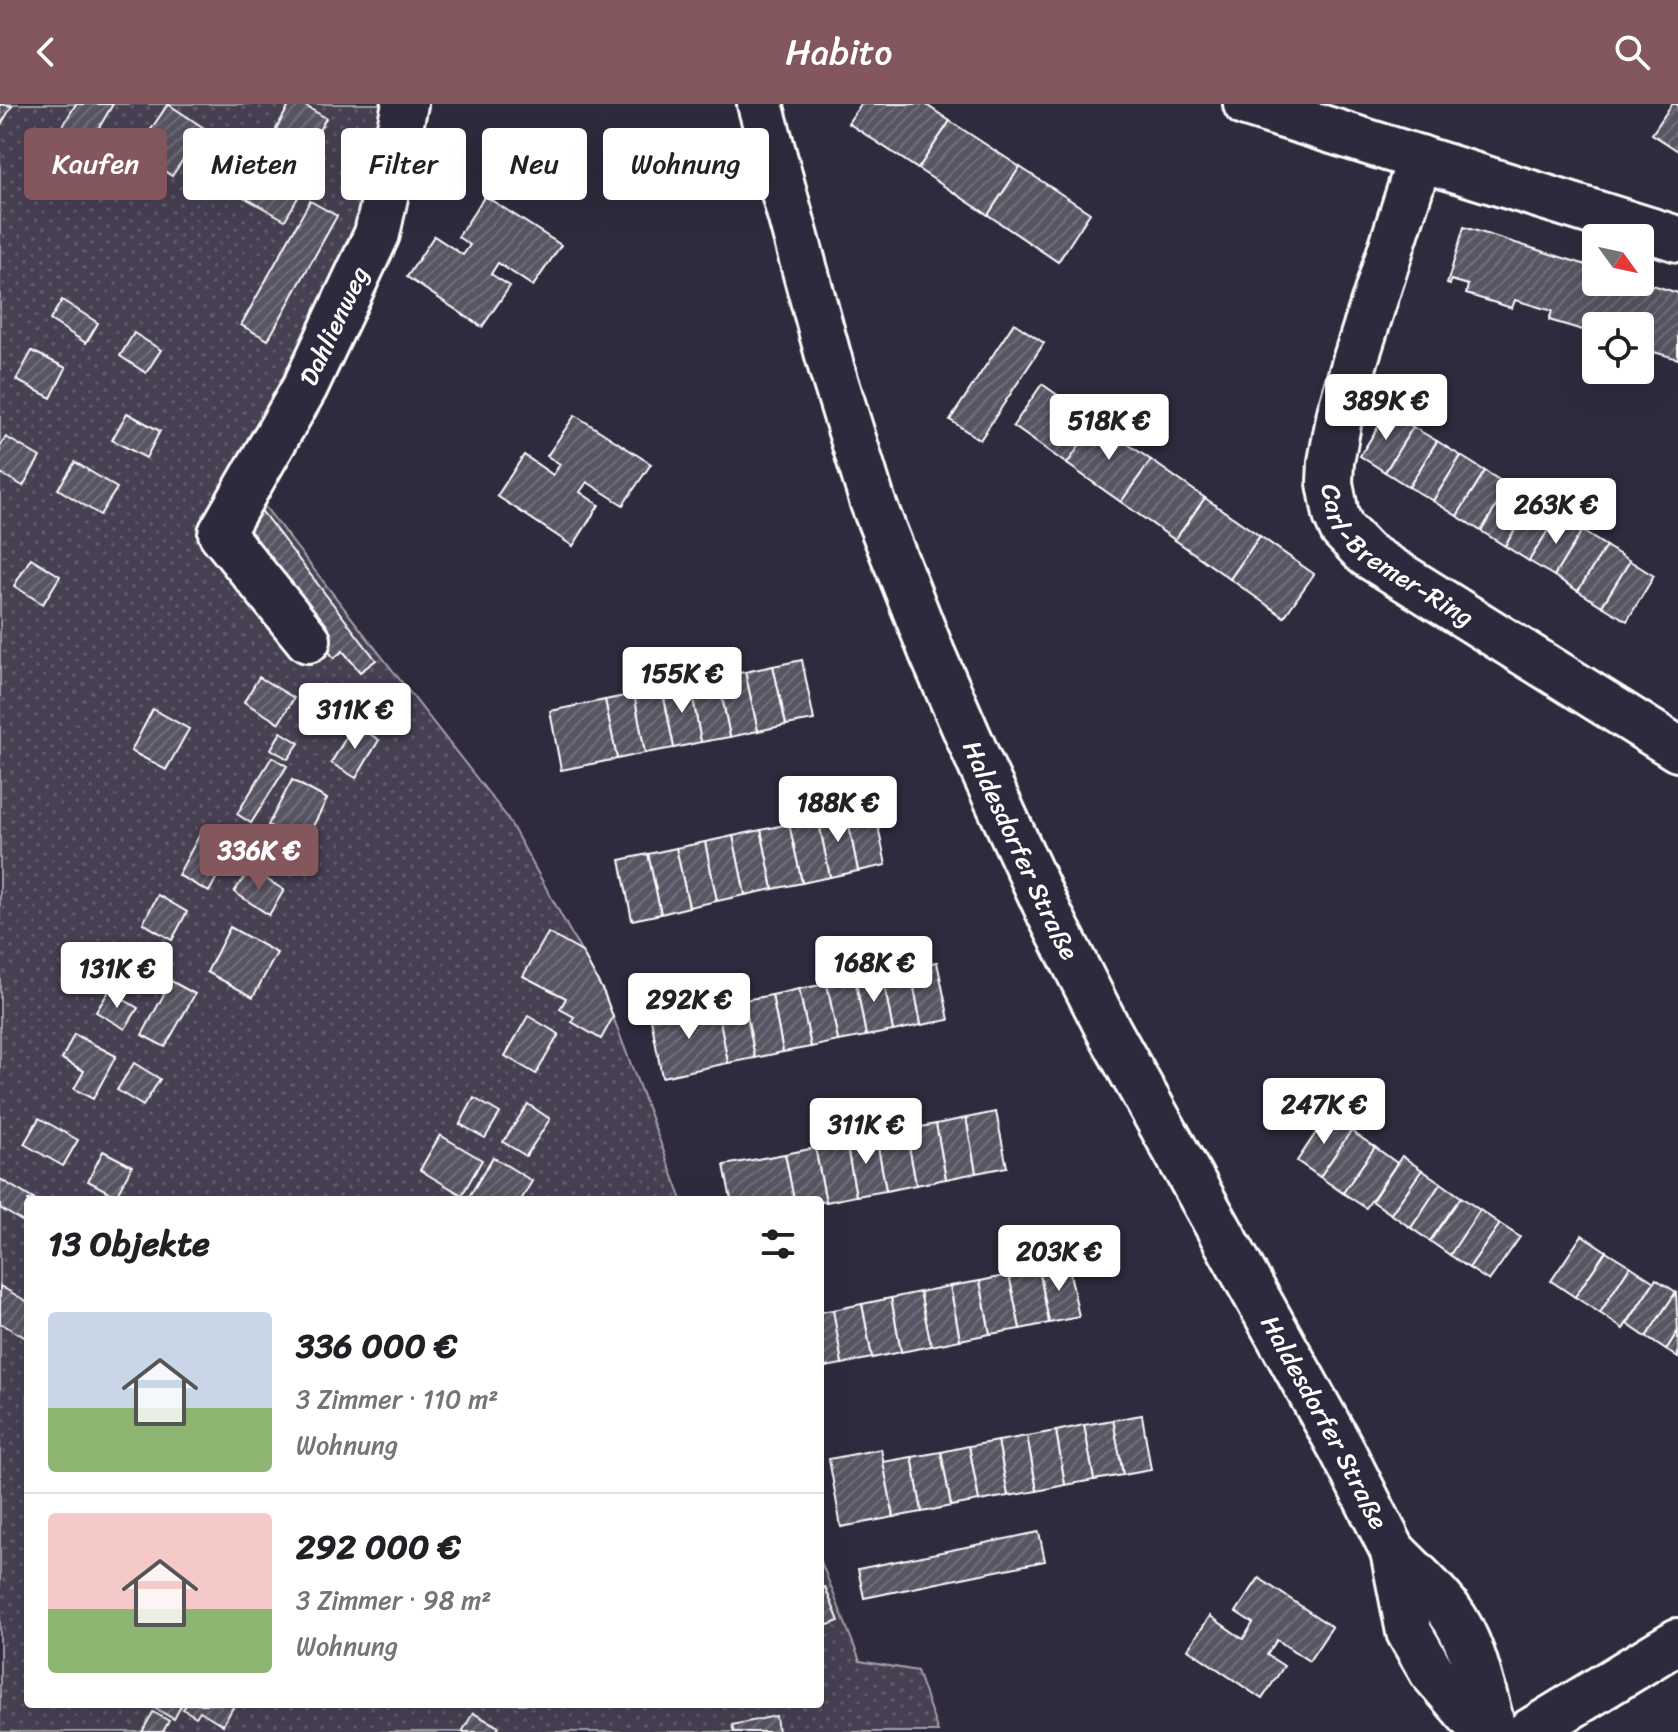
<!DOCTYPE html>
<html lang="de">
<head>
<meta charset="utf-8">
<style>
	:root { --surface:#fff; --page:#f6f6f6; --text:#202124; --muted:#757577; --line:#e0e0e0; --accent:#84575d }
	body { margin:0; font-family:Sriracha,sans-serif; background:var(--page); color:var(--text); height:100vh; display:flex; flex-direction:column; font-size:30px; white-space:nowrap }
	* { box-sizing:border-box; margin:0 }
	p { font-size:26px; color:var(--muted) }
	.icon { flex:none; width:44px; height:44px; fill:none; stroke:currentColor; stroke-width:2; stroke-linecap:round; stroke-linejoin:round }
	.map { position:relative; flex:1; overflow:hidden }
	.drawer { position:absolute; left:24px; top:1092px; width:800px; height:512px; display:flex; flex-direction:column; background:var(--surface); border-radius:8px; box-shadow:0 8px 32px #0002 }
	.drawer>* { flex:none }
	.banner { position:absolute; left:24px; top:24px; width:800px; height:72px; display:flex; gap:16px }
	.needle { width:52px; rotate:123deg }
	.tools { position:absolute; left:1582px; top:120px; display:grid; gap:16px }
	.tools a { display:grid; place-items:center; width:72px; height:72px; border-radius:8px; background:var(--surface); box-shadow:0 8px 32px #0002; font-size:40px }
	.price { position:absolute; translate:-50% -68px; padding:0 18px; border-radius:8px; background:#fff; color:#222; font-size:26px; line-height:52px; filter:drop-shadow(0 2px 4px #0008) }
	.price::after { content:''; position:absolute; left:50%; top:48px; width:24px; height:18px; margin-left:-12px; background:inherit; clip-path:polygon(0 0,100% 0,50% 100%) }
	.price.selected { background:var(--accent); color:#fff }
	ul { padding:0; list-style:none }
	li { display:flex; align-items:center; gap:24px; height:200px; padding:0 24px }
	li+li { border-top:2px solid var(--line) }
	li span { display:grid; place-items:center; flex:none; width:224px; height:160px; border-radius:8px; color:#555 }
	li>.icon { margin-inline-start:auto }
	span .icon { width:96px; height:96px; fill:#fffc; stroke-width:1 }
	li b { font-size:34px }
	h2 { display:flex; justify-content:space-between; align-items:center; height:96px; padding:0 24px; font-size:34px }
	.chip { padding:0 28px; border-radius:8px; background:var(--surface); box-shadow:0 8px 32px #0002; font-size:28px; line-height:72px }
	.chip.selected { background:var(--accent); color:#fff }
	header { display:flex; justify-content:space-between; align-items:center; height:104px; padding:0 24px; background:var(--accent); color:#fff; font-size:36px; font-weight:600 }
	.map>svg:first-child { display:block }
	.grass { fill:url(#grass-dots); stroke:#a2a0a8; stroke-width:2 }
	.building { fill:url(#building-hatch); stroke:#fff; stroke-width:2 }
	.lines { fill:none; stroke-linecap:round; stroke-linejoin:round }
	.minor-casing { stroke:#fff; stroke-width:50 }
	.minor { stroke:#2f2a3d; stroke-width:44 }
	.labels { text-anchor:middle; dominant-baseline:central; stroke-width:8; stroke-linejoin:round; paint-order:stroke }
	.street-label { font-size:26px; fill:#fff; stroke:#2f2a3d }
</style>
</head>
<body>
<header><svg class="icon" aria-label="back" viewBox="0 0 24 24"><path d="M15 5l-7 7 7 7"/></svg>Habito<svg class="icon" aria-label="search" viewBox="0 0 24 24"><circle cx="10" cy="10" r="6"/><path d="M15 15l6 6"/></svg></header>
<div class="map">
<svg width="1678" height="1628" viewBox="0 0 1678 1628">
	<defs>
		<pattern id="grass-dots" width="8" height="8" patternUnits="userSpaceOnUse" patternTransform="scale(2)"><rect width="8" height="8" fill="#464152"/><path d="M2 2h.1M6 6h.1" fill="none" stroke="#625e6c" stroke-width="1.8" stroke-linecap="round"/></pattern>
		<pattern id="building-hatch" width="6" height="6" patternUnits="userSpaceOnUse" patternTransform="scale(2)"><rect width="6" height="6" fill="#595564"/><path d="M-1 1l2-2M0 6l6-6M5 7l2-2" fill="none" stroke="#726e7b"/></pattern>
	</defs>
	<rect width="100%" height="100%" fill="#2f2a3d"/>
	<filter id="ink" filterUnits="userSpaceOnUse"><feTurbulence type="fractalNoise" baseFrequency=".0125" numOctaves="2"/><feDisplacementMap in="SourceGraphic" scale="16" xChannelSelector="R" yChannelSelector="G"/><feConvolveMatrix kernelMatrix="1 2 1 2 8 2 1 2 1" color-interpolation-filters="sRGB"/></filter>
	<g filter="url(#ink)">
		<path class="grass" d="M 0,0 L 405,0 L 255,390 L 507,713 L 604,889 L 682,1096 L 28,1096 L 28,1600 L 820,1600 L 820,1455 L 860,1557 L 917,1567 L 938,1628 L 0,1628 Z"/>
		<g class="building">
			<path d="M 0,0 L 12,2 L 0,22 Z"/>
			<path d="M 76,0 L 113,0 L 88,42 L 61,25 Z"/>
			<path d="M 168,0 L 204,24 L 172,72 L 136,48 Z"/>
			<path d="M 290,0 L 302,0 L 326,14 L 309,44 L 276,25 Z"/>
			<path d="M 861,0 L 925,0 L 950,17 L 918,65 L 848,19 Z"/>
			<path d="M 1672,0 L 1678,0 L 1678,47 L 1652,30 Z"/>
			<path d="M 950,17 L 1020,63 L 988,111 L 918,65 Z"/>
			<path d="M 1020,63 L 1090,109 L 1058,158 L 988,111 Z"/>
			<path d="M 254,65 L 300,90 L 285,116 L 240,91 Z"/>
			<path d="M 485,92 L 561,141 L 533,182 L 498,159 L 491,170 L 510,182 L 482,223 L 407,173 L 434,132 L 463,151 L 470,141 L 458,133 Z"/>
			<path d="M 310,97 L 337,112 L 268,236 L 241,221 Z"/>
			<path d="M 1464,123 L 1596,164 L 1596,178 L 1640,177 L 1678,189 L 1678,255 L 1640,244 L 1640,222 L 1596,222 L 1596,230 L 1549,216 L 1552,207 L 1515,196 L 1512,204 L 1466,190 L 1468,181 L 1451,176 L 1450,181 L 1447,180 Z"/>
			<path d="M 62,196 L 98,219 L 86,239 L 50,216 Z"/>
			<path d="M 1014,219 L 1044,239 L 980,336 L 950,316 Z"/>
			<path d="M 134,229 L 161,246 L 146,269 L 120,252 Z"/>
			<path d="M 32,247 L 66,264 L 51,294 L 16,276 Z"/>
			<path d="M 1042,280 L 1096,318 L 1067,360 L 1013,322 Z"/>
			<path d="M 1388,307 L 1413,323 L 1385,368 L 1360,352 Z"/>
			<path d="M 127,309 L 160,327 L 146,354 L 112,336 Z"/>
			<path d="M 575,311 L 651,360 L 623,401 L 587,378 L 580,388 L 599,401 L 573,442 L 497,392 L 524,351 L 553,371 L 560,360 L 547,352 Z"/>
			<path d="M 1096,318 L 1151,356 L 1121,398 L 1067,360 Z"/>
			<path d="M 1413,323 L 1437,337 L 1409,383 L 1385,368 Z"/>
			<path d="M 6,333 L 40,353 L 23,382 L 0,369 L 0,343 Z"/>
			<path d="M 1437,337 L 1461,352 L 1433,397 L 1409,383 Z"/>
			<path d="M 1461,352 L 1485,367 L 1457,412 L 1433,397 Z"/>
			<path d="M 1151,356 L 1205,394 L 1175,436 L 1121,398 Z"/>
			<path d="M 75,358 L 117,384 L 100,411 L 58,385 Z"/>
			<path d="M 1485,367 L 1509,382 L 1481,427 L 1457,412 Z"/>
			<path d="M 1509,382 L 1533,397 L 1505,442 L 1481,427 Z"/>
			<path d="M 1205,394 L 1260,432 L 1230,475 L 1175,436 Z"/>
			<path d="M 1533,397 L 1557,412 L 1529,457 L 1505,442 Z"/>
			<path d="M 260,405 L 376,556 L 360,568 L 343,547 L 334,554 L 234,425 Z"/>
			<path d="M 1557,412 L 1582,427 L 1554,472 L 1529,457 Z"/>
			<path d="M 1582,427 L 1606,442 L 1578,487 L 1554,472 Z"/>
			<path d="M 1260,432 L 1314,470 L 1284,513 L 1230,475 Z"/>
			<path d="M 1606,442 L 1630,457 L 1602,502 L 1578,487 Z"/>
			<path d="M 31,454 L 60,472 L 43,500 L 14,482 Z"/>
			<path d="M 1630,457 L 1654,472 L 1627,517 L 1602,502 Z"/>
			<path d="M 802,556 L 814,616 L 786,621 L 773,562 Z"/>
			<path d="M 773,562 L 786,621 L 758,627 L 745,568 Z"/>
			<path d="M 745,568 L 758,627 L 730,633 L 718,573 Z"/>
			<path d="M 259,573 L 294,594 L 279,619 L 244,598 Z"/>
			<path d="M 718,573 L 730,633 L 701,638 L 690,579 Z"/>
			<path d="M 690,579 L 701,638 L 674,644 L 662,584 Z"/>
			<path d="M 662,584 L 674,644 L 645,649 L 634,590 Z"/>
			<path d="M 634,590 L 645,649 L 617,655 L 605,596 Z"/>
			<path d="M 605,596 L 617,655 L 561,666 L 550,607 Z"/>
			<path d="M 153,605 L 189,625 L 166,666 L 131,647 Z"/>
			<path d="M 354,620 L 379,636 L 356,674 L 331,659 Z"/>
			<path d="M 281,628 L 299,639 L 288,655 L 271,645 Z"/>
			<path d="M 272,653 L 287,662 L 251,719 L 237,710 Z"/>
			<path d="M 292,676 L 327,695 L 304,740 L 268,721 Z"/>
			<path d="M 874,702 L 886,761 L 858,767 L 846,707 Z"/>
			<path d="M 846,707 L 858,767 L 830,773 L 818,714 Z"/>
			<path d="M 818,714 L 830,773 L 802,779 L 789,720 Z"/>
			<path d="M 789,720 L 802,779 L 773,785 L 761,726 Z"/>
			<path d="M 761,726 L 773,785 L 745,791 L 733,732 Z"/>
			<path d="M 201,728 L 232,745 L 209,788 L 178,771 Z"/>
			<path d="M 733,732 L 745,791 L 717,797 L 705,738 Z"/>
			<path d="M 705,738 L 717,797 L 689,803 L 676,744 Z"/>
			<path d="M 676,744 L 689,803 L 661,810 L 648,750 Z"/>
			<path d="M 648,750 L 661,810 L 632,816 L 620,756 Z"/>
			<path d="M 250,765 L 284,786 L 269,811 L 234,788 Z"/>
			<path d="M 158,791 L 187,808 L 172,836 L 143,819 Z"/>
			<path d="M 230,823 L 277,849 L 253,893 L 207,868 Z"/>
			<path d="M 548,829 L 582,848 L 604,889 L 613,913 L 601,935 L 572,918 L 574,913 L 560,905 L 566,894 L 523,872 Z"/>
			<path d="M 937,858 L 949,916 L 921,921 L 910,863 Z"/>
			<path d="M 910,863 L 921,921 L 893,927 L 882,869 Z"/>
			<path d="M 882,869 L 893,927 L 866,932 L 855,874 Z"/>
			<path d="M 855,874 L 866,932 L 838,937 L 827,880 Z"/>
			<path d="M 171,877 L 195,890 L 165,943 L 142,931 Z"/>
			<path d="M 827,880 L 838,937 L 811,943 L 799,885 Z"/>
			<path d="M 799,885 L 811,943 L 783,948 L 772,891 Z"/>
			<path d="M 109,887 L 138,904 L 125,925 L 96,908 Z"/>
			<path d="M 772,891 L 783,948 L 755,954 L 744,896 Z"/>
			<path d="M 744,896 L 755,954 L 728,959 L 717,902 Z"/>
			<path d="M 717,902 L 728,959 L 662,973 L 651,915 Z"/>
			<path d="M 528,912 L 559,930 L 536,970 L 505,952 Z"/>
			<path d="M 74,930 L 116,952 L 93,995 L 74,985 L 84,967 L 62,955 Z"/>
			<path d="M 134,959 L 160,975 L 143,1002 L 117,986 Z"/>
			<path d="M 474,994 L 500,1009 L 485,1034 L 460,1020 Z"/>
			<path d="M 528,1000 L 550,1015 L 526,1052 L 503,1038 Z"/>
			<path d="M 996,1008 L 1007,1063 L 976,1069 L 966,1014 Z"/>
			<path d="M 1328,1011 L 1351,1027 L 1320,1073 L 1297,1057 Z"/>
			<path d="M 39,1014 L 78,1036 L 63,1062 L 24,1040 Z"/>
			<path d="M 966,1014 L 976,1069 L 946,1075 L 936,1020 Z"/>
			<path d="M 936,1020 L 946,1075 L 916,1081 L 906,1026 Z"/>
			<path d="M 906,1026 L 916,1081 L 886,1087 L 876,1032 Z"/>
			<path d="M 1351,1027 L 1375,1043 L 1343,1089 L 1320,1073 Z"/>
			<path d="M 440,1031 L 482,1056 L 462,1091 L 420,1066 Z"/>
			<path d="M 876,1032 L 886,1087 L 856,1092 L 846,1038 Z"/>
			<path d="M 846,1038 L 856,1092 L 826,1098 L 815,1044 Z"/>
			<path d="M 1375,1043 L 1397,1059 L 1366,1104 L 1343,1089 Z"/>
			<path d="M 815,1044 L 826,1098 L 794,1096 L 785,1050 Z"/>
			<path d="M 103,1047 L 132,1062 L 116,1092 L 88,1077 Z"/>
			<path d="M 785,1050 L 794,1096 L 731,1096 L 724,1061 Z"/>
			<path d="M 1402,1052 L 1422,1066 L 1391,1110 L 1372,1097 Z"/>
			<path d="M 493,1053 L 532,1077 L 521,1096 L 467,1096 Z"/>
			<path d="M 1422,1066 L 1441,1079 L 1411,1124 L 1391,1110 Z"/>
			<path d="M 0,1075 L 35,1096 L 28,1096 L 28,1114 L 25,1119 L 0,1104 Z"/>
			<path d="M 1441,1079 L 1461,1093 L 1430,1137 L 1411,1124 Z"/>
			<path d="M 1461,1093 L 1480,1106 L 1450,1151 L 1430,1137 Z"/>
			<path d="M 1480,1106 L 1500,1120 L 1469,1164 L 1450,1151 Z"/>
			<path d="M 1500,1120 L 1520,1133 L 1489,1177 L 1469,1164 Z"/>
			<path d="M 1582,1131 L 1606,1147 L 1575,1193 L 1551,1177 Z"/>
			<path d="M 1606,1147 L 1630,1162 L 1600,1209 L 1575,1193 Z"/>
			<path d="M 1068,1159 L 1079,1213 L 1049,1219 L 1039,1165 Z"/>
			<path d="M 1630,1162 L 1654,1178 L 1623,1225 L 1600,1209 Z"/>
			<path d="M 1039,1165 L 1049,1219 L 1020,1225 L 1009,1171 Z"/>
			<path d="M 1009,1171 L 1020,1225 L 990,1230 L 980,1177 Z"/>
			<path d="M 1656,1175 L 1676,1188 L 1646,1233 L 1627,1220 Z"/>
			<path d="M 980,1177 L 990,1230 L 960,1236 L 950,1182 Z"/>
			<path d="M 0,1182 L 28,1198 L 28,1235 L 0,1219 Z"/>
			<path d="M 950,1182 L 960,1236 L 931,1242 L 920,1188 Z"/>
			<path d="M 920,1188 L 931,1242 L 901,1248 L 891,1194 Z"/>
			<path d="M 1676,1188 L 1678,1227 L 1666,1246 L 1646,1233 Z"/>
			<path d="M 891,1194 L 901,1248 L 872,1254 L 862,1200 Z"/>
			<path d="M 862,1200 L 872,1254 L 842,1260 L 833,1206 Z"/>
			<path d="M 833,1206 L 842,1260 L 820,1264 L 820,1208 Z"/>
			<path d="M 1678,1227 L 1678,1254 L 1666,1246 Z"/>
			<path d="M 1142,1311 L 1151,1366 L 1123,1371 L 1113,1316 Z"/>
			<path d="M 1113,1316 L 1123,1371 L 1094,1376 L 1084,1321 Z"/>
			<path d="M 1084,1321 L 1094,1376 L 1065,1381 L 1056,1327 Z"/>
			<path d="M 1056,1327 L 1065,1381 L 1037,1387 L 1027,1332 Z"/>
			<path d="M 1027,1332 L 1037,1387 L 1008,1392 L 998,1337 Z"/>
			<path d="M 998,1337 L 1008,1392 L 979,1397 L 969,1342 Z"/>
			<path d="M 969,1342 L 979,1397 L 951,1402 L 941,1348 Z"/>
			<path d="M 881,1345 L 894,1413 L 841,1423 L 829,1355 Z"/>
			<path d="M 941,1348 L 951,1402 L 922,1408 L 912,1353 Z"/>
			<path d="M 912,1353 L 922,1408 L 894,1413 L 883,1358 Z"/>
			<path d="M 1039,1428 L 1045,1457 L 864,1494 L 858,1465 Z"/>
			<path d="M 1259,1474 L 1332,1523 L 1309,1557 L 1277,1536 L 1267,1551 L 1284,1562 L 1262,1595 L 1188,1545 L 1210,1512 L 1243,1535 L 1253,1519 L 1236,1508 Z"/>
			<path d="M 825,1483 L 839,1517 L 820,1524 L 820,1485 Z"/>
			<path d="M 155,1600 L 182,1600 L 174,1615 L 153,1603 Z"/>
			<path d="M 187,1600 L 235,1600 L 223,1621 L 200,1607 L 196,1613 L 183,1605 Z"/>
			<path d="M 153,1608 L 169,1617 L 163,1628 L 142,1628 Z"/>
			<path d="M 473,1609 L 499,1623 L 496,1628 L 462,1628 Z"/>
			<path d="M 776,1612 L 778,1628 L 734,1628 L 732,1621 Z"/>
		</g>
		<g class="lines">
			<g class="minor-casing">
				<g id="minor">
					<path id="s1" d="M 760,0 L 832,266 L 873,399 L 932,549 L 982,664 L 1051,813 L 1109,927 L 1342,1346 L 1393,1447 L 1409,1528 L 1432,1568 L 1484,1628"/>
					<path d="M 1246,0 L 1678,135"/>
					<path id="s2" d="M 1420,54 L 1356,254 L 1340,309 L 1331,358 L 1330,379 L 1336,411 L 1342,425 L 1366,450 L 1678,645"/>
					<path id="s3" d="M 308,536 L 221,429 L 305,283 L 377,130 L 405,0"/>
					<path d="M 1393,1447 C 1411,1466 1433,1484 1449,1506 C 1475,1541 1482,1587 1494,1628"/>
					<path d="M 1529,1628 L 1678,1537"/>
				</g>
			</g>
			<use href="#minor" class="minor"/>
		</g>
	</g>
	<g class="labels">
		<g class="street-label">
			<text stroke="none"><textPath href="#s3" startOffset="374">Dahlienweg</textPath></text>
			<text stroke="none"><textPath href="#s2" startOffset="442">Carl-Bremer-Ring</textPath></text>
			<text stroke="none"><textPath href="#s1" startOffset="792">Haldesdorfer Straße</textPath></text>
			<text stroke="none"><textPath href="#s1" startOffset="1440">Haldesdorfer Straße</textPath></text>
		</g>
	</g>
</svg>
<div class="tools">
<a><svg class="needle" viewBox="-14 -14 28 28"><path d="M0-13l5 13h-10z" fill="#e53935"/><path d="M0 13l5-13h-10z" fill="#757577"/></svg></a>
<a><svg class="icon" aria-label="locate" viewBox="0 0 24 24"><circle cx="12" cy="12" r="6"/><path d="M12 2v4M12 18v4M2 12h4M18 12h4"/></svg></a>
</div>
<b class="price" style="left:1386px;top:338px">389K €</b>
<b class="price" style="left:1109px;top:358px">518K €</b>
<b class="price" style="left:1556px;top:442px">263K €</b>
<b class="price" style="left:682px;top:611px">155K €</b>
<b class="price" style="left:355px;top:647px">311K €</b>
<b class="price" style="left:838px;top:740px">188K €</b>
<b class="price selected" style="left:259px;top:788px">336K €</b>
<b class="price" style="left:874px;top:900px">168K €</b>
<b class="price" style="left:117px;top:906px">131K €</b>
<b class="price" style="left:689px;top:937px">292K €</b>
<b class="price" style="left:1324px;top:1042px">247K €</b>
<b class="price" style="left:866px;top:1062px">311K €</b>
<b class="price" style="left:1059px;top:1189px">203K €</b>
<div class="banner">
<a class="chip selected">Kaufen</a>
<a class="chip">Mieten</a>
<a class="chip">Filter</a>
<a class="chip">Neu</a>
<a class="chip">Wohnung</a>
</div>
<section class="drawer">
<h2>13 Objekte<svg class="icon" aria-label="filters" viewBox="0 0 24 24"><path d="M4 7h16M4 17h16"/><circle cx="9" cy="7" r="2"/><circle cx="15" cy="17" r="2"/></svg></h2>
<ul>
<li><span style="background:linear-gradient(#c9d6e8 60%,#8fb573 0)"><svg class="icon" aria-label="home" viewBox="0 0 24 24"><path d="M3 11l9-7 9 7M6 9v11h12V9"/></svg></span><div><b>336 000 €</b><p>3 Zimmer · 110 m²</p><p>Wohnung</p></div></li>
<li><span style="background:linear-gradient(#f6c9c9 60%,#8fb573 0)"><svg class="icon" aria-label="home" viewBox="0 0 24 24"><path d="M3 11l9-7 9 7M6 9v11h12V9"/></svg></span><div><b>292 000 €</b><p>3 Zimmer · 98 m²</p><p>Wohnung</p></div></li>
</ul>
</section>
</div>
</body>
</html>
